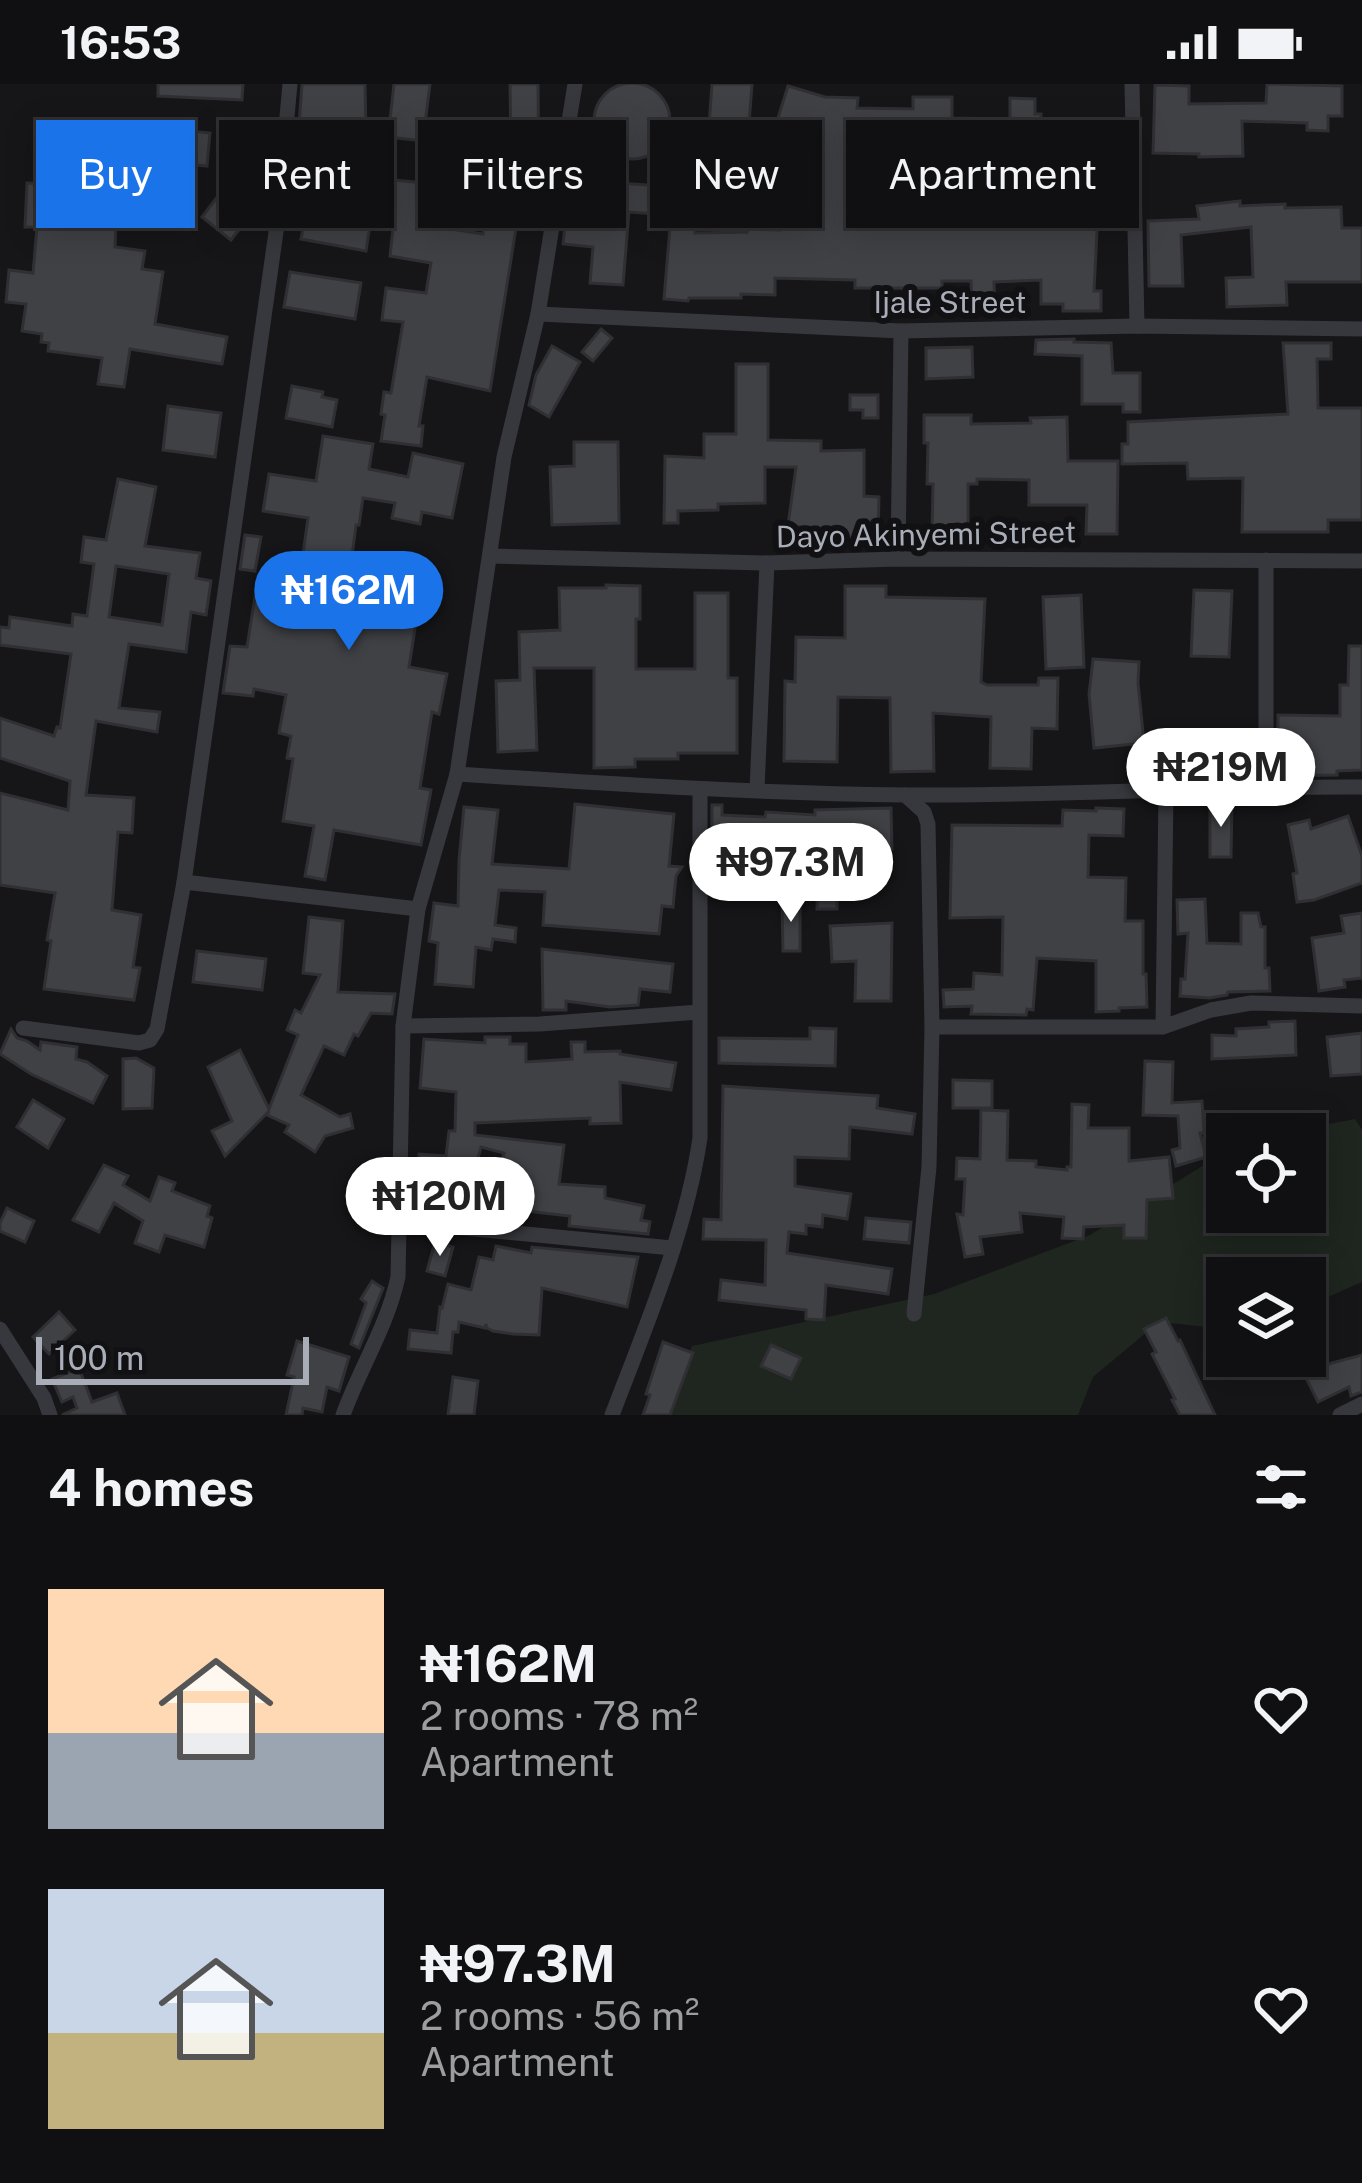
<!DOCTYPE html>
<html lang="en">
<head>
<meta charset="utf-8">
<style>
	:root { --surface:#101012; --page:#1e1e20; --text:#f1f3f6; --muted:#9c9d9f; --line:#303032; --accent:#1a73e8 }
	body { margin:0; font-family:"Public Sans",sans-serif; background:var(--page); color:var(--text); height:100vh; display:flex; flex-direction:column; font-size:45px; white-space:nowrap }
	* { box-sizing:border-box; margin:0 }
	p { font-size:39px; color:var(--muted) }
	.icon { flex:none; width:66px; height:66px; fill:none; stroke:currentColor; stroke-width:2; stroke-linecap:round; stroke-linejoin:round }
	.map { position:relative; height:1331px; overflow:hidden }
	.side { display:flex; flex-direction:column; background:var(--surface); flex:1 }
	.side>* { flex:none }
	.banner { position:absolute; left:36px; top:36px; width:1290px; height:108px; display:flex; gap:24px }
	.buttons { position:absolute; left:1206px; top:1029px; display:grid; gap:24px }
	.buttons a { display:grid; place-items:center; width:120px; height:120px; border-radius:0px; background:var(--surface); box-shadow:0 6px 30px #0003,0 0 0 3px var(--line); font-size:60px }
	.scale { position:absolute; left:36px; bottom:30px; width:273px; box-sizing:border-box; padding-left:12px; border:6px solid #a8adb8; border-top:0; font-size:33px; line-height:42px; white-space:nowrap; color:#a8adb8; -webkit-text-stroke:9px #111113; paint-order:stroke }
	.price { position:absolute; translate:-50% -102px; padding:0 27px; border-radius:42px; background:#fff; color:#222; font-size:39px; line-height:78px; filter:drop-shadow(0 3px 6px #0008) }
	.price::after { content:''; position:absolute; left:50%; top:72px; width:36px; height:27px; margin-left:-18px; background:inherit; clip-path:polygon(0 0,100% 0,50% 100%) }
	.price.active { background:var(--accent); color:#fff }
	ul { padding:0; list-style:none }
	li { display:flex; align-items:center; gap:36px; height:300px; padding:0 48px }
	li span { display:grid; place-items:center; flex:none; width:336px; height:240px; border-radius:0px; color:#555 }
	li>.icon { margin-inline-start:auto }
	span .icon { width:144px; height:144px; fill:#fffc; stroke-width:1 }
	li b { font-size:51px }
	h2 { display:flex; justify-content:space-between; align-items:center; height:144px; padding:0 48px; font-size:51px }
	.chip { padding:0 42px; border-radius:0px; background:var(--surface); box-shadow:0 6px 30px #0003,0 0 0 3px var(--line); font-size:42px; line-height:108px }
	.chip.active { background:var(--accent); color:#fff }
	.status { display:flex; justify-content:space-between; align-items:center; height:84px; padding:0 60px; background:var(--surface); direction:ltr }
	.status svg { height:33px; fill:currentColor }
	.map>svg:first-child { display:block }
	.green { fill:#1e261f }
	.building { fill:#404145; stroke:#303034; stroke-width:3; fill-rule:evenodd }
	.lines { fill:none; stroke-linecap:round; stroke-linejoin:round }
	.minor { stroke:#37383d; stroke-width:15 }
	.labels { text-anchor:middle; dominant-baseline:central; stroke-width:12; stroke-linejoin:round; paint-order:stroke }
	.street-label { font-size:30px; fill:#a8adb8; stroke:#111113 }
</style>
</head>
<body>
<div class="status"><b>16:53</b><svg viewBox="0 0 49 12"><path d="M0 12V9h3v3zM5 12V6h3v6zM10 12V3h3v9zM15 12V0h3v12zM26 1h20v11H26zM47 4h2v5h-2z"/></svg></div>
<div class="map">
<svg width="1362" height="1331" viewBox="0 0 1362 1331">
	<rect width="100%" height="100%" fill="#161618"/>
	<path class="green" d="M 1355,1035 L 1362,1046 L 1362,1198 L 1305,1223 L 1305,1194 L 1227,1194 L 1227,1245 L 1159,1238 L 1093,1293 L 1078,1331 L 668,1331 L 692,1262 L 934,1210 L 1090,1151 L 1227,1067 L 1227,1128 L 1305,1128 L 1305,1050 L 1275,1050 Z"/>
	<g class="building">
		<circle cx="632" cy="37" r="38"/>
		<path d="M 158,0 L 243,0 L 242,16 L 158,12 Z"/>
		<path d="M 302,0 L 365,0 L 367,92 L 295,94 Z"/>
		<path d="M 394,0 L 430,0 L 423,57 L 388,53 Z"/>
		<path d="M 510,0 L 538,0 L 539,88 L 524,88 L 523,139 L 517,138 L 490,307 L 427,293 L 419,342 L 423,342 L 421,362 L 381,357 L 385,331 L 381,330 L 384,308 L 391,309 L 403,238 L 382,236 L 386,204 L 426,209 L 431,179 L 390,172 L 393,145 L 370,141 L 366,167 L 301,155 L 308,119 L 359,128 L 360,105 L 382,106 L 383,95 L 446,101 L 446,92 L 456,92 L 455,66 L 511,64 ZM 441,114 L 482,115 L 483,150 L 437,143 Z"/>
		<path d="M 712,0 L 752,0 L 745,95 L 726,92 L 732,55 L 708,54 Z"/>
		<path d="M 1267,0 L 1342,2 L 1342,32 L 1328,32 L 1328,47 L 1307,46 L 1307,39 L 1242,37 L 1243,72 L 1199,73 L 1199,70 L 1153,69 L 1155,1 L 1189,2 L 1189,20 L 1266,19 Z"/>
		<path d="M 788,2 L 825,13 L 858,14 L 857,24 L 913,25 L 913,13 L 952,13 L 952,34 L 1010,35 L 1010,14 L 1035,15 L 1035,30 L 1041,30 L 1040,113 L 1043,113 L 1043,124 L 1098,127 L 1094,207 L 1101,207 L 1101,227 L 1063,227 L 1063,220 L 1041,220 L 1041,196 L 994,198 L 995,225 L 972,225 L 971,197 L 942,197 L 942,204 L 855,204 L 855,196 L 775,194 L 775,211 L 741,210 L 741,214 L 689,214 L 688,217 L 664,215 L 671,131 L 629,128 L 623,201 L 590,199 L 593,163 L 563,160 L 566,133 L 572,134 L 574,96 L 691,104 L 688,141 L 695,142 L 695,149 L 747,148 L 748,145 L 780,146 L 781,124 L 818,124 L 821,71 L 771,56 ZM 904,84 L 963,85 L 963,102 L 966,102 L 965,132 L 903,132 Z"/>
		<path d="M 148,35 L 172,38 L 171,45 L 210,49 L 207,82 L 144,76 Z"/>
		<path d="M 27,99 L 117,103 L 115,163 L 145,167 L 142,185 L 163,188 L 155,240 L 227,253 L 222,280 L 130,265 L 124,303 L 98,300 L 102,274 L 48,267 L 49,259 L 41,258 L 42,250 L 22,247 L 26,220 L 6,218 L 9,186 L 33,189 L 37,143 L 25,143 Z"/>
		<path d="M 218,112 L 247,135 L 231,156 L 202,133 Z"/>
		<path d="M 1240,117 L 1240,122 L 1285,120 L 1285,124 L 1341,123 L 1342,144 L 1362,144 L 1362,198 L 1286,198 L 1287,221 L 1227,223 L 1226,194 L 1253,193 L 1251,143 L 1181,151 L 1183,202 L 1149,202 L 1148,137 L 1199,135 L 1197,122 Z"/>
		<path d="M 290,188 L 361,199 L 355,235 L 284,223 Z"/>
		<path d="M 601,245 L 612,254 L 593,277 L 582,268 Z"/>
		<path d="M 1074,255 L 1074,258 L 1111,259 L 1113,289 L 1140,289 L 1140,328 L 1123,328 L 1123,320 L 1082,320 L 1082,272 L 1035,270 L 1036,256 Z"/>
		<path d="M 1283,259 L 1331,259 L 1331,275 L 1317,275 L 1318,324 L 1362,324 L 1362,436 L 1328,436 L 1328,448 L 1242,448 L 1243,394 L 1188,395 L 1187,379 L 1122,380 L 1122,360 L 1128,360 L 1128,338 L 1288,330 Z"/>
		<path d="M 552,262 L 580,278 L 549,333 L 529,321 L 536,291 Z"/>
		<path d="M 972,263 L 973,293 L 926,295 L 926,264 Z"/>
		<path d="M 736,280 L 768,280 L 768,356 L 821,357 L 821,367 L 864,366 L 864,412 L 879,413 L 878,456 L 840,455 L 840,449 L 788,441 L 796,383 L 765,383 L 765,419 L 718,420 L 718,426 L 678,427 L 678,439 L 664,439 L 665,372 L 704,374 L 704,350 L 736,350 Z"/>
		<path d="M 292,302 L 323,308 L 322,313 L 337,316 L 332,343 L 286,334 Z"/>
		<path d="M 850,311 L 878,311 L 878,334 L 863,334 L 863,326 L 850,326 Z"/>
		<path d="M 168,322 L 221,329 L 215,373 L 163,366 Z"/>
		<path d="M 924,331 L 971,331 L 971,340 L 1031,339 L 1030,334 L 1067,333 L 1068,377 L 1118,377 L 1117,450 L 1086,450 L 1087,421 L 1029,421 L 1029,396 L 977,395 L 977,400 L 968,400 L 968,452 L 932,452 L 933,400 L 927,400 L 928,359 L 924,359 Z"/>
		<path d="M 323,352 L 373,360 L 369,385 L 408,393 L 413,369 L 463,380 L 452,434 L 422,428 L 420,440 L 392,434 L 395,419 L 363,414 L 359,441 L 356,441 L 352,472 L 434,483 L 430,507 L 421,506 L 409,583 L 447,590 L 439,630 L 432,628 L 420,704 L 431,706 L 421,761 L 334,746 L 325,796 L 305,792 L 314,742 L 283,737 L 293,675 L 287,674 L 291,652 L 279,649 L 286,611 L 254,605 L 253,612 L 223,609 L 230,562 L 247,563 L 257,500 L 298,507 L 308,434 L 263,427 L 269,390 L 316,397 Z"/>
		<path d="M 574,358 L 618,358 L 619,439 L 552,441 L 550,383 L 574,382 Z"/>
		<path d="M 118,395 L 156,403 L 145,462 L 200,469 L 196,494 L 211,497 L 206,531 L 191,528 L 186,568 L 129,560 L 119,624 L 160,628 L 157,648 L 96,637 L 86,711 L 134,714 L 132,749 L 118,748 L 112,826 L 141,831 L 133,883 L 140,884 L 134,916 L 44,905 L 51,857 L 47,856 L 55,809 L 0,801 L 0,709 L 68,726 L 70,697 L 0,674 L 0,634 L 54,652 L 57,643 L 60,644 L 71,570 L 0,561 L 0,543 L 9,544 L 10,533 L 72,542 L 73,530 L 87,532 L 94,480 L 81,478 L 84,453 L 106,456 ZM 116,482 L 169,490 L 162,541 L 109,533 Z"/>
		<path d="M 245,451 L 261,453 L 255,487 L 240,485 Z"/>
		<path d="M 606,501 L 640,502 L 640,535 L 636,535 L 636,585 L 695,585 L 695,509 L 728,509 L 728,594 L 737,594 L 737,669 L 678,669 L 678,675 L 635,675 L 635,683 L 594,684 L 594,584 L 534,584 L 537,666 L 498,668 L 496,597 L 520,596 L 519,548 L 560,546 L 559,504 L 606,504 Z"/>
		<path d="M 845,502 L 886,502 L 886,513 L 985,515 L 981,598 L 987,601 L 1038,601 L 1039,594 L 1058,594 L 1057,645 L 1032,644 L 1031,685 L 990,684 L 991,633 L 933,629 L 934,687 L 891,688 L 890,614 L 838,613 L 837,678 L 784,677 L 785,597 L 795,598 L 796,553 L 845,554 Z"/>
		<path d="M 1194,506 L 1232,507 L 1229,573 L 1191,572 Z"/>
		<path d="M 1081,511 L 1084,583 L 1046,585 L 1043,513 Z"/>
		<path d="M 1349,562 L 1362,562 L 1362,686 L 1337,687 L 1337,691 L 1278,692 L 1278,631 L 1340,632 L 1340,601 L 1348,601 Z"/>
		<path d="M 1093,575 L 1139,578 L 1138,599 L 1144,659 L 1094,664 L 1089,610 Z"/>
		<path d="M 575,720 L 674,730 L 669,782 L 682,783 L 676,792 L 673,823 L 662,822 L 659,850 L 543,841 L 545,808 L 499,806 L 495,841 L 516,844 L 515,858 L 493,855 L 491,866 L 476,863 L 473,903 L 435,900 L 438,859 L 429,857 L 434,819 L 458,822 L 459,776 L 464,723 L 498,726 L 492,780 L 569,785 Z"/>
		<path d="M 1210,720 L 1232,720 L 1231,773 L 1210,773 Z"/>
		<path d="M 712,721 L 722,721 L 722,731 L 765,733 L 766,728 L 815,731 L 815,726 L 891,724 L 892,765 L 838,766 L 837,825 L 817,825 L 818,781 L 730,778 L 731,760 L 712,760 Z"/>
		<path d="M 1096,724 L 1124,725 L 1123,752 L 1089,751 L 1088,793 L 1126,794 L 1125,837 L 1143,837 L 1143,890 L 1146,890 L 1147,923 L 1119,924 L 1119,927 L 1096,928 L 1096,877 L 1037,874 L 1033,926 L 1027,925 L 1026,931 L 971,930 L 972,922 L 944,923 L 943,906 L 973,905 L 974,889 L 1002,891 L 1003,833 L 950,834 L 952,741 L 1062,742 L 1063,726 L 1096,727 Z"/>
		<path d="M 1348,732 L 1362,772 L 1362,799 L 1314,816 L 1297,818 L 1293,790 L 1297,789 L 1288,741 L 1309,736 L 1311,745 Z"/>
		<path d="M 1205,815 L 1207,859 L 1241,860 L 1241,829 L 1258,829 L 1261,843 L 1265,843 L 1265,884 L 1269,884 L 1270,907 L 1228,908 L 1227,911 L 1210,914 L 1180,912 L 1181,895 L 1185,895 L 1188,849 L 1178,850 L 1177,816 Z"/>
		<path d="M 782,816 L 800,816 L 800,867 L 783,867 Z"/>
		<path d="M 1362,829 L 1362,894 L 1344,896 L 1345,903 L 1319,907 L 1312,854 L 1344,849 L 1341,832 Z"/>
		<path d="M 309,833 L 343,837 L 338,908 L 395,910 L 392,930 L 371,929 L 358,952 L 354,950 L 344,971 L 324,962 L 301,1011 L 340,1033 L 350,1030 L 353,1044 L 325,1052 L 315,1068 L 285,1048 L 289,1041 L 267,1031 L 269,1027 L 225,1072 L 212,1047 L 232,1037 L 208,983 L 240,966 L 269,1025 L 298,951 L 287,946 L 295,926 L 301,929 L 320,891 L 303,889 Z"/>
		<path d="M 892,839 L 891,917 L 855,917 L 856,877 L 832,878 L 830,842 Z"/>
		<path d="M 542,865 L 673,880 L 670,908 L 640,905 L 638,921 L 610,923 L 566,917 L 566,926 L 543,926 Z"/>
		<path d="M 197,867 L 266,875 L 262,906 L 193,898 Z"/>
		<path d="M 1295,937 L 1296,971 L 1212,975 L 1212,951 L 1236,952 L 1236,945 L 1269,943 L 1269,938 Z"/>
		<path d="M 810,944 L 836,945 L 835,982 L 719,979 L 719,954 L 810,955 Z"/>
		<path d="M 11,945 L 17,954 L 27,957 L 40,966 L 41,958 L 77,963 L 76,975 L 87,978 L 107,992 L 93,1019 L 31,990 L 0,970 Z"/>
		<path d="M 1362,949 L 1362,990 L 1331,992 L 1327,953 Z"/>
		<path d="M 485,953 L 510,953 L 510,960 L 526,960 L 526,978 L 572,975 L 571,958 L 585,958 L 585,968 L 620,967 L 620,970 L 676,979 L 671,1006 L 620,998 L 621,1039 L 590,1040 L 590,1034 L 475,1039 L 475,1051 L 564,1061 L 559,1100 L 605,1103 L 605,1114 L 644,1122 L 641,1136 L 650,1138 L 648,1150 L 569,1142 L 570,1132 L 491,1123 L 504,1069 L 481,1063 L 468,1111 L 438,1108 L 437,1113 L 416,1112 L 419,1070 L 446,1072 L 449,1047 L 455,1047 L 456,1008 L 420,1004 L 424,955 L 485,959 Z"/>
		<path d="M 136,974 L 154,984 L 152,1024 L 123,1025 L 123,975 Z"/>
		<path d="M 1145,977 L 1173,978 L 1172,1019 L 1202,1017 L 1204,1049 L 1200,1049 L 1206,1073 L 1176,1082 L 1172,1066 L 1180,1064 L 1178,1032 L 1143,1031 Z"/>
		<path d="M 953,996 L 992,997 L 992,1024 L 953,1024 Z"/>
		<path d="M 723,1002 L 878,1012 L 877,1024 L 915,1030 L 912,1050 L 850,1043 L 849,1075 L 795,1073 L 795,1102 L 851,1110 L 847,1135 L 823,1131 L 822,1143 L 806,1141 L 806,1150 L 789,1148 L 787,1169 L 892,1185 L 888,1210 L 826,1201 L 824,1236 L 806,1235 L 806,1226 L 719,1216 L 721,1196 L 765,1201 L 766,1156 L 703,1155 L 704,1135 L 721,1136 Z"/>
		<path d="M 33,1016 L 64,1035 L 48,1064 L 17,1043 Z"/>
		<path d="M 1072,1020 L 1089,1021 L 1088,1044 L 1129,1044 L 1129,1077 L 1169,1073 L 1173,1114 L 1147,1116 L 1146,1154 L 1124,1154 L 1124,1141 L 1084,1143 L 1083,1155 L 1062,1154 L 1064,1133 L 1020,1129 L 1022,1148 L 980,1153 L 983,1170 L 965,1173 L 957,1130 L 963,1131 L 965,1095 L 956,1095 L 957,1074 L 980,1075 L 981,1026 L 1008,1027 L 1007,1076 L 1036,1077 L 1036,1083 L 1067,1086 L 1067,1083 L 1071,1083 Z"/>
		<path d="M 104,1081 L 128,1092 L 123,1101 L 150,1117 L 159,1093 L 175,1099 L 172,1107 L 210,1122 L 207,1132 L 212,1134 L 204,1163 L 165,1151 L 159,1168 L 135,1159 L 143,1137 L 114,1119 L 99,1148 L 73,1136 Z"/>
		<path d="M 7,1124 L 34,1137 L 25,1158 L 0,1147 L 0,1139 Z"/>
		<path d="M 866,1134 L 911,1138 L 909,1159 L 864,1155 Z"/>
		<path d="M 435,1158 L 453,1163 L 445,1192 L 427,1187 Z"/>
		<path d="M 496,1162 L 531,1169 L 532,1163 L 638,1173 L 627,1223 L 542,1204 L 539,1251 L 513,1250 L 493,1247 L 487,1244 L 486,1240 L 485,1244 L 459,1238 L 458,1248 L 453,1248 L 451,1269 L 408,1265 L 410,1246 L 437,1249 L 440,1223 L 442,1224 L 448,1200 L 471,1206 L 479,1173 L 493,1176 Z"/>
		<path d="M 372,1197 L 383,1204 L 359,1264 L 351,1260 L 366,1219 L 361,1215 Z"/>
		<path d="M 59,1228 L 75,1246 L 49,1270 L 33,1253 Z"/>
		<path d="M 1166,1234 L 1178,1257 L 1180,1256 L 1215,1331 L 1180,1331 L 1172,1316 L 1175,1315 L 1152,1270 L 1156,1268 L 1144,1245 Z"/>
		<path d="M 297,1257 L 349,1273 L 339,1307 L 327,1303 L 322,1328 L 303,1324 L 302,1331 L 286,1331 L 294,1293 L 287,1291 Z"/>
		<path d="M 663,1258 L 693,1269 L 670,1331 L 643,1331 L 650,1311 L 646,1310 Z"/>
		<path d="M 771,1261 L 801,1274 L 791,1295 L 761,1282 Z"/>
		<path d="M 1362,1271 L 1362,1308 L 1351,1312 L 1349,1303 L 1318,1318 L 1305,1292 L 1332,1279 Z"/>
		<path d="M 79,1284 L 92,1318 L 117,1309 L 125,1331 L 62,1331 L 77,1324 L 73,1313 L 62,1318 L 52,1295 Z"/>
		<path d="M 453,1293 L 478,1297 L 474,1331 L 448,1331 Z"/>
	</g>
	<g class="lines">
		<g class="minor">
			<path d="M 1132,0 L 1137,242"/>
			<path d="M 538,230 L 901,247 L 1137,242 L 1362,245"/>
			<path d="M 491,472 L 767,479 L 898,475 L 1362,477"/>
			<path d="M 898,475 L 901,247"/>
			<path d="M 1266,476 L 1266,702"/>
			<path d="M 457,690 C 607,700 755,709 905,711 C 1057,712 1210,702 1362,703"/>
			<path d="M 757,705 L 767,479"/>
			<path d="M 905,711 L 924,728 L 928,740 L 932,943 L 929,1083 L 914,1230"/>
			<path d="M 184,798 L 418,825"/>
			<path d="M 403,942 L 540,940 L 699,928"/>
			<path d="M 932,943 L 1163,943 L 1211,926 L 1251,919 L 1362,922"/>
			<path d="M 1163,943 L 1166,707"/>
			<path d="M 23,944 L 139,959 L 150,956 L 157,945 L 184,798 L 277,141 L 290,0"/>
			<path d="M 400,1138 L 672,1164"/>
			<path d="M 0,1245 L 44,1314 L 50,1331"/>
			<path d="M 343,1331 C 360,1284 387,1243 398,1193 L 403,942 L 418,825 L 457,690 L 504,373 L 538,230 L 575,0"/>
			<path d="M 612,1331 C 646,1242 686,1148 700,1054 L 700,707"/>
			<path d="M 1340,1331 L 1362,1320"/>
		</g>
	</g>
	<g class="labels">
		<g class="street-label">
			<text x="950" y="218">Ijale Street</text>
			<text transform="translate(926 450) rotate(-1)">Dayo Akinyemi Street</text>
		</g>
	</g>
</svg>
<div class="buttons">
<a><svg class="icon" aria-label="locate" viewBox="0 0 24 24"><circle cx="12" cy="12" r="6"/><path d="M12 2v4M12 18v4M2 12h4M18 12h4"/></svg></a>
<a><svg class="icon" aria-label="layers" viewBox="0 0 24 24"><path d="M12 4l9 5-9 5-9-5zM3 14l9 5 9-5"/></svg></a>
</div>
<div class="scale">100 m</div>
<b class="price active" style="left:349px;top:569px">₦162M</b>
<b class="price" style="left:1221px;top:746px">₦219M</b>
<b class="price" style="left:791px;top:841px">₦97.3M</b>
<b class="price" style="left:440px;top:1175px">₦120M</b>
<div class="banner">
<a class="chip active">Buy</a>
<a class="chip">Rent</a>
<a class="chip">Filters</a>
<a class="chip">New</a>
<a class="chip">Apartment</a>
</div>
</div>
<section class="side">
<h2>4 homes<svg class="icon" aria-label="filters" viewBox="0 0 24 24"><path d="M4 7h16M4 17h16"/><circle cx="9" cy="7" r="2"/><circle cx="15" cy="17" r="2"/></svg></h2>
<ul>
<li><span style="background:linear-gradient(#ffd9b3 60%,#9aa5b1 0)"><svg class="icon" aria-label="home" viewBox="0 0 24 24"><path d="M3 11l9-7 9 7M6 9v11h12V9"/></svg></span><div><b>₦162M</b><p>2 rooms · 78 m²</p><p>Apartment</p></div><svg class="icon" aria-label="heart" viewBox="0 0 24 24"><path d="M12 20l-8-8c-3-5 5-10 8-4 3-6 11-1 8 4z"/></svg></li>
<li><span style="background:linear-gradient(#c9d6e8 60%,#c2b280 0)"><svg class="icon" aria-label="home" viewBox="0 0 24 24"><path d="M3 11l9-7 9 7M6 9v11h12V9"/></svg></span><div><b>₦97.3M</b><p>2 rooms · 56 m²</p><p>Apartment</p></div><svg class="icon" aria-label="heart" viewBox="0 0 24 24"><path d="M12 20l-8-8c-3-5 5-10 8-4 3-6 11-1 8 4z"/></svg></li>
</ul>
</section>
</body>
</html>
